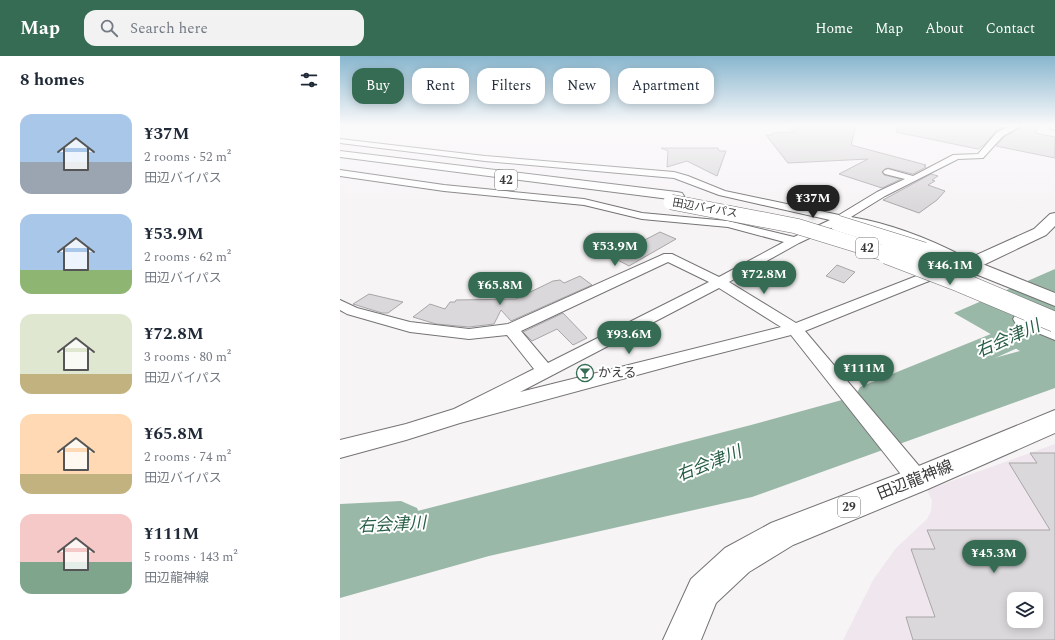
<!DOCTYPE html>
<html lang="en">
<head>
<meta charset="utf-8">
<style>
	:root { --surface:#fff; --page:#f2f2f3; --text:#1f2937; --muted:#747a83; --accent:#356c53 }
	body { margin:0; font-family:Spectral,"Noto Sans JP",serif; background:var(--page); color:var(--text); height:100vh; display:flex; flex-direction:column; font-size:15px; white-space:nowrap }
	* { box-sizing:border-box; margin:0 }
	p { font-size:13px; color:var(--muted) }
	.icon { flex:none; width:22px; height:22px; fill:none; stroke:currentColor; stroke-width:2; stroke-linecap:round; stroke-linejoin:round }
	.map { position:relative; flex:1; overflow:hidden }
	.sheet { display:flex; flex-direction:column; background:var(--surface); width:340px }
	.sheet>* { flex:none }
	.guide { position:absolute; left:12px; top:12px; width:380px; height:36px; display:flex; gap:8px }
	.fabs { position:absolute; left:667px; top:536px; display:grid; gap:8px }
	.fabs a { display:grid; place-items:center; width:36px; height:36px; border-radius:8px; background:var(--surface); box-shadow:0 2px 10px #0003; font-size:20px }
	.price { position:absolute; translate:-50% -34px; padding:0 9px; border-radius:14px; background:var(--accent); color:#fff; font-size:13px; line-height:26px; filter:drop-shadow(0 1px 2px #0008) }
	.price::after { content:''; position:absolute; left:50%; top:24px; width:12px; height:9px; margin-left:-6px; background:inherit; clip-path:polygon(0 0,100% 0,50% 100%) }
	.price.active { background:#222; color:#fff }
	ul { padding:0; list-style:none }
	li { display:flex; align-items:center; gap:12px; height:100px; padding:0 20px }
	li span { display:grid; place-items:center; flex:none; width:112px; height:80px; border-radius:12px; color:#555 }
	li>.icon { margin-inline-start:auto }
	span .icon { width:48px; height:48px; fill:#fffc; stroke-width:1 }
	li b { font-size:17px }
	h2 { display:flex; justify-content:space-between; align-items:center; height:48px; padding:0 20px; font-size:17px }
	.tag { padding:0 14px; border-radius:12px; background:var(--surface); box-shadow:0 2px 10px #0003; font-size:14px; line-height:36px }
	.tag.active { background:var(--accent); color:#fff }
	header { display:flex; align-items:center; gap:24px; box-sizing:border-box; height:56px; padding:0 20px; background:var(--accent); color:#fff }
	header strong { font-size:19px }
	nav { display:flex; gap:22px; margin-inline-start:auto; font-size:14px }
	.search { width:280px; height:36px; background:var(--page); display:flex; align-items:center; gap:10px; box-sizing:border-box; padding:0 14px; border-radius:12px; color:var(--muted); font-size:15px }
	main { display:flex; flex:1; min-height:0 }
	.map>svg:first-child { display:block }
	.built { fill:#f0e6ed; fill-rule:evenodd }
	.water { fill:#99b8a8 }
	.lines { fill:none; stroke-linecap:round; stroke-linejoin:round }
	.river { fill:#99b8a8; fill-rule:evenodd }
	.building { fill:#dad8da; stroke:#a9a6a8; fill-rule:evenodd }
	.street-casing { stroke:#757375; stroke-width:2 }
	.secondary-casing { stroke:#757375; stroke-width:2 }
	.primary-casing { stroke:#757375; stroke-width:2 }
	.highway-casing { stroke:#757375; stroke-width:2 }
	.street { fill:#fff; fill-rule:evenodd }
	.secondary { fill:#fff; fill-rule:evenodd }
	.primary { fill:#fff; fill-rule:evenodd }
	.highway { fill:#fff; fill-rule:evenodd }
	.highway-bridge-far1-casing { stroke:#757375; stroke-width:16; stroke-linecap:butt }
	.highway-bridge-casing { stroke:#757375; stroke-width:21; stroke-linecap:butt }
	.highway-bridge-far1 { stroke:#fff; stroke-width:15 }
	.highway-bridge { stroke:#fff; stroke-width:20 }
	.labels { text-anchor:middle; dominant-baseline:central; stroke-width:4; stroke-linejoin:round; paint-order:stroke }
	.far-street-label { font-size:11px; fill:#3a393a; stroke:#fff }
	.shield { fill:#fff; stroke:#757475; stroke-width:1 }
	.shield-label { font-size:12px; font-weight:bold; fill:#3a393a }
	.poi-label { font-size:13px; fill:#3a393a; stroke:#fff; text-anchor:start }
	.near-street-label { font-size:16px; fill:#3a393a; stroke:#fff }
	.near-water-label { font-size:17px; font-style:italic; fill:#285e46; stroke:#fff }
</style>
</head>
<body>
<header>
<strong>Map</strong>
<div class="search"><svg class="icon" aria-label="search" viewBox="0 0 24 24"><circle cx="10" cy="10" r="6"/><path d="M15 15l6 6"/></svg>Search here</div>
<nav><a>Home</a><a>Map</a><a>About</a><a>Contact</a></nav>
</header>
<main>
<section class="sheet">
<h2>8 homes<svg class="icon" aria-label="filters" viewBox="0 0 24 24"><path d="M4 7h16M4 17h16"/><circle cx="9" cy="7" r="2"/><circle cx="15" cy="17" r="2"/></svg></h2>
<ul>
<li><span style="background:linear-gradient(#a9c7e8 60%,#9aa5b1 0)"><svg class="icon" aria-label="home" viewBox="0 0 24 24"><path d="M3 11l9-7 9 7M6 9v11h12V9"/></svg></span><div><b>¥37M</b><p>2 rooms · 52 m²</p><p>田辺バイパス</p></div></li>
<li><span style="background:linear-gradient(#a9c7e8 70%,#8fb573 0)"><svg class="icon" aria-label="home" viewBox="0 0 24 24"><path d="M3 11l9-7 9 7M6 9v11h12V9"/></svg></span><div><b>¥53.9M</b><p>2 rooms · 62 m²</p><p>田辺バイパス</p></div></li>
<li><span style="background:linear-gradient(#dfe7d0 75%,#c2b280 0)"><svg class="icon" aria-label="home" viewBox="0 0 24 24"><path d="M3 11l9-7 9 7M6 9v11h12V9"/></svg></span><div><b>¥72.8M</b><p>3 rooms · 80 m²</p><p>田辺バイパス</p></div></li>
<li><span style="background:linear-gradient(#ffd9b3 75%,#c2b280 0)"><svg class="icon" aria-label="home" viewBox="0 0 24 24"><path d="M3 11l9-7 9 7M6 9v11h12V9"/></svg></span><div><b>¥65.8M</b><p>2 rooms · 74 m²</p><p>田辺バイパス</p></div></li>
<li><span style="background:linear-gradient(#f6c9c9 60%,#7fa58c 0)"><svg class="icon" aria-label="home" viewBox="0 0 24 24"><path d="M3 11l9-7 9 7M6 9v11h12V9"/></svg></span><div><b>¥111M</b><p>5 rooms · 143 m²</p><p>田辺龍神線</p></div></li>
</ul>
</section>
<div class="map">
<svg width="715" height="584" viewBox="0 0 715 584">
	<rect width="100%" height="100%" fill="#f7f4f6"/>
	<path class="built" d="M 715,388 L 715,584 L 503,584 L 533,524 L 556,492 L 587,463 L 591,455 L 592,445 L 587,434 ZM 674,543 L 696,543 L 696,565 L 674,565 Z"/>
	<path class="water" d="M 715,213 L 715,332 L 412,441 L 149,500 L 0,542 L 0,475 L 411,369 L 680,295 L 614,257 Z"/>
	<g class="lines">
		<g class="river">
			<path d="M 704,258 L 715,261 L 715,275 L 546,351 L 533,355 L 520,351 L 515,341 L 520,331 L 693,261 Z"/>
			<path d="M 61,445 L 77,452 L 84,468 L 77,484 L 61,491 L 0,494 L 0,448 Z"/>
		</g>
	</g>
	<g class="building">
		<path d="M 447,70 L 516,70 L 511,89 L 586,109 L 584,110 L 586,111 L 573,118 L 548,112 L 545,113 L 542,116 L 544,119 L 561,123 L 542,132 L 499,118 L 528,103 L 448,107 L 426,79 L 433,79 L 432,77 L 455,76 Z"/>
		<path d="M 557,70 L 668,70 L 656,75 L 645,88 L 638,93 L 556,76 Z"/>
		<path d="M 684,70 L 699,70 L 695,77 L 715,81 L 715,102 L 656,90 L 664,81 Z"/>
		<path d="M 321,92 L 378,92 L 379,95 L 386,95 L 377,120 L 347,105 L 327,111 L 328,95 Z"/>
		<path d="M 591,118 L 598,120 L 592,124 L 595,125 L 588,129 L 605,135 L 597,144 L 579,157 L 543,144 Z"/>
		<path d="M 320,176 L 336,183 L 289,210 L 272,201 Z"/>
		<path d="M 497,209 L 515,216 L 504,227 L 486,220 Z"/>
		<path d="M 240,220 L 252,229 L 171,265 L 161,254 L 154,268 L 129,271 L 96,268 L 73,261 L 90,248 L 105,253 L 110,246 L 115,246 L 116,244 L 176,243 L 213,225 L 220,224 L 224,227 Z"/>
		<path d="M 29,238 L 63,246 L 48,257 L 42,257 L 13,248 Z"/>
		<path d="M 223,257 L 247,282 L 233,289 L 217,273 L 192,285 L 183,276 Z"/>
		<path d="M 690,397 L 715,397 L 715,584 L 573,584 L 566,561 L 595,561 L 571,493 L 595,493 L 587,474 L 710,474 L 669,407 L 697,407 ZM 674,543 L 696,543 L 696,565 L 674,565 Z"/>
	</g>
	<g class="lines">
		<g class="street-casing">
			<path id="street" d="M 673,69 L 683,69 L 663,80 L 643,102 L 618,103 L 545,140 L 511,161 C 553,168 595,185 632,205 L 634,208 L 632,211 L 624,211 L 604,200 L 532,171 L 503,166 L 459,187 L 389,226 L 456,267 L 579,219 L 589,219 L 591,222 L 589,225 L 465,275 L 585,417 L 589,424 L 585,431 L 578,434 L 571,431 L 451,279 L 345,306 L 120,367 L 66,384 L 0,402 L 0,384 L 66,368 L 114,353 L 194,313 L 167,279 L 129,283 L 70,276 L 7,258 L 0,254 L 0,244 L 17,252 L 70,266 L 129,273 L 168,268 L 324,198 L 332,198 L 379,221 L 444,186 L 388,171 L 302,163 L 244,149 L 104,135 L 0,120 L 0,114 L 104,129 L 244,143 L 302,157 L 388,165 L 454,181 L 490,164 L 379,139 L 334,122 L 145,105 L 0,87 L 0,83 L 145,100 L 334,116 L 348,120 L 385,135 L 499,159 L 537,136 L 565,123 L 545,118 L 543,116 L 545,114 L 548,113 L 573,120 L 613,99 L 638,98 L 657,76 ZM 328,206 L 369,226 L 208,307 L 181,275 ZM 379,232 L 441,271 L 180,336 Z"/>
		</g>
		<g class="secondary-casing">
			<g id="secondary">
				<path d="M 709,69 L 715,69 L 715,74 L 711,73 Z"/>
				<path d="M 715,157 L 715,170 L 706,179 L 635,213 L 585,226 L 579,225 L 576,221 L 579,217 L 623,205 L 694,173 L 710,158 Z"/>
			</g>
		</g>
		<g class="primary-casing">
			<path id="primary" d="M 715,354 L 715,377 L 588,433 L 453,489 L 409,516 L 376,547 L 361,584 L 323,584 L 351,523 L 385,492 L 431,467 L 569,414 Z"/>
		</g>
		<g class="highway-casing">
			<g id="highway">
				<path d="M 0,95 L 337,136 L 342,137 L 344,140 L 342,143 L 337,144 L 0,101 Z"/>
				<path d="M 584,189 L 635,205 L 715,237 L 715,250 L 623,213 L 578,198 L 576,194 L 578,190 Z"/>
				<path d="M 683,256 L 715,269 L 715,284 L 676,268 L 673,263 L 676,258 Z"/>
			</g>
		</g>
		<use href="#street" class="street"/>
		<use href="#secondary" class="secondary"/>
		<use href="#primary" class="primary"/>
		<use href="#highway" class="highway"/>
		<g class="highway-bridge-far1-casing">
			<g id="highway-bridge-far1">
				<path d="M 331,146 L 456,170 L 550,199"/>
				<path d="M 497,167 L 584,194"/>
			</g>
		</g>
		<g class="highway-bridge-casing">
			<path id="highway-bridge" d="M 547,198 L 620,226 L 715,266"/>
		</g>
		<use href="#highway-bridge-far1" class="highway-bridge-far1"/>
		<use href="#highway-bridge" class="highway-bridge"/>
	</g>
	<linearGradient id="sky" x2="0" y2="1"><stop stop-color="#88b6ce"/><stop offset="0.46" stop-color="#fbfafb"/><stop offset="1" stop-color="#fbfafb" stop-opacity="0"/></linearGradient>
	<rect width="715" height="151" fill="url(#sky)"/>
	<defs>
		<g id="bar-ring" transform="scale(0.9)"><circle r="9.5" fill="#fff" stroke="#356c53" stroke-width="1.5"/><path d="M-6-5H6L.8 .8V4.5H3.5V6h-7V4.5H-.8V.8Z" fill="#356c53"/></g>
	</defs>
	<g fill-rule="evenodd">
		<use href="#bar-ring" x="245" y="317"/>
	</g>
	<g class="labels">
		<g class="far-street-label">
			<text transform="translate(365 152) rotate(10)">田辺バイパス</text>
		</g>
		<g class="shield">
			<rect x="155" y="114" width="22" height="20" rx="3"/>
			<rect x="516" y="182" width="22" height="20" rx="3"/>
			<rect x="498" y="441" width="22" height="20" rx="3"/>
		</g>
		<g class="shield-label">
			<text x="166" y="124">42</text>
			<text x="527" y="192">42</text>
			<text x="509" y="451">29</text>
		</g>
		<g class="poi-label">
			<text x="258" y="317">かえる</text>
		</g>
		<g class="near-street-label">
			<text transform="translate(575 424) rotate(-22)">田辺龍神線</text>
		</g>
		<g class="near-water-label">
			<text transform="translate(668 283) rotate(-24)">右会津川</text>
			<text transform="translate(369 408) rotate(-22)">右会津川</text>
			<text transform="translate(52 469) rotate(-3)">右会津川</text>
		</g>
	</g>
</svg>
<div class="fabs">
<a><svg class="icon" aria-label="layers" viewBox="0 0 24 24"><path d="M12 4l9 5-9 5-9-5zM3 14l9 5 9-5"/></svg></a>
</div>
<b class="price active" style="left:473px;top:163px">¥37M</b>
<b class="price" style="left:275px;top:211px">¥53.9M</b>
<b class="price" style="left:610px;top:230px">¥46.1M</b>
<b class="price" style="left:424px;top:239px">¥72.8M</b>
<b class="price" style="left:160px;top:250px">¥65.8M</b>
<b class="price" style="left:289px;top:299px">¥93.6M</b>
<b class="price" style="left:524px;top:333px">¥111M</b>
<b class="price" style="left:654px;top:518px">¥45.3M</b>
<div class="guide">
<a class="tag active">Buy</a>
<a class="tag">Rent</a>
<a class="tag">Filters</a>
<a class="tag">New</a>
<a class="tag">Apartment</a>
</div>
</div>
</main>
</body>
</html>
